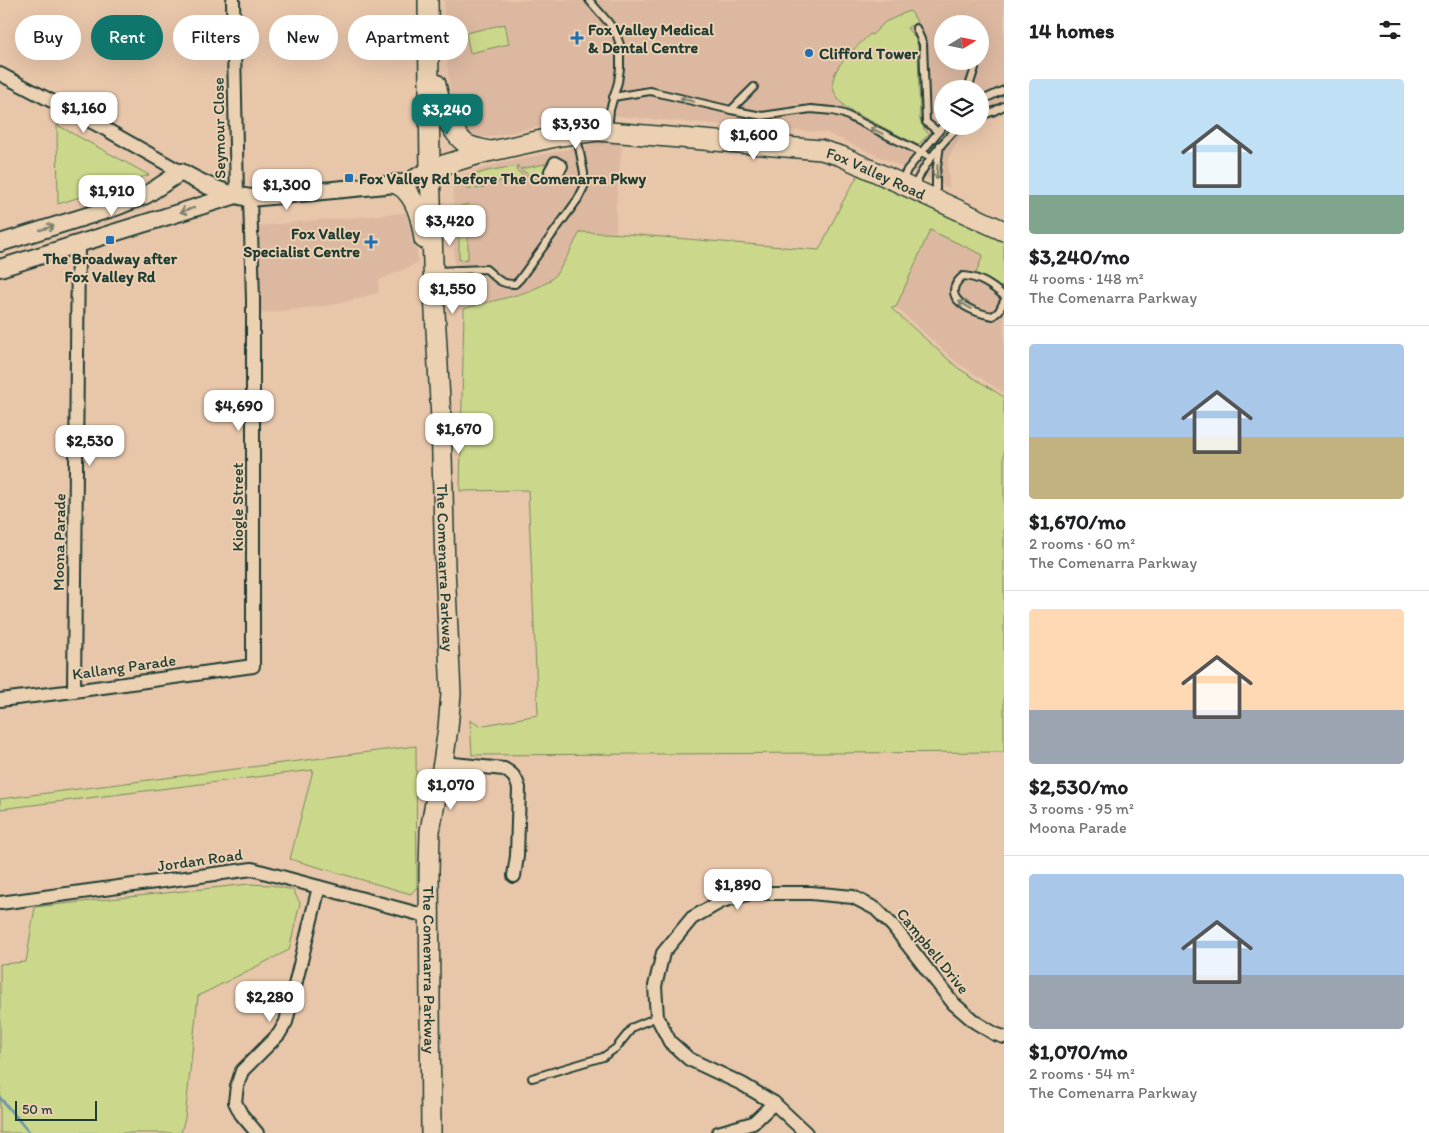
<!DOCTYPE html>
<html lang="en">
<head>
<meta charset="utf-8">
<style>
	:root { --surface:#fff; --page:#f6f6f6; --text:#202124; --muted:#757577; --line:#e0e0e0; --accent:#0f766e }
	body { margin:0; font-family:Itim,sans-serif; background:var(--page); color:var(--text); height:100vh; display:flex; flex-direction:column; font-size:19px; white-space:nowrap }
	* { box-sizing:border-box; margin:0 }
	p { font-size:16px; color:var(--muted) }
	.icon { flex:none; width:28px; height:28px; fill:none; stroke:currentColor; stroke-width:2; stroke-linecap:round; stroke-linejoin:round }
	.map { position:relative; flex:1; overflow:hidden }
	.sheet { display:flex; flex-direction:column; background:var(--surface); width:425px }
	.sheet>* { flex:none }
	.guide { position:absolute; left:15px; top:15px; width:475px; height:45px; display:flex; gap:10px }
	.needle { width:32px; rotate:80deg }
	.fabs { position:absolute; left:934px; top:15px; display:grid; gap:10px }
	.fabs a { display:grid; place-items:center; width:55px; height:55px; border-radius:50%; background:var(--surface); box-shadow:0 5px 20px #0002; font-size:25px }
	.scale { position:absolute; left:15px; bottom:12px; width:82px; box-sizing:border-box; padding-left:5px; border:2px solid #1f3d34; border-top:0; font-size:14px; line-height:18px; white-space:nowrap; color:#1f3d34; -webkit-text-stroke:4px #ebd1b2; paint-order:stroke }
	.price { position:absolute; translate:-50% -42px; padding:0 11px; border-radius:10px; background:#fff; color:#222; font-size:16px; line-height:32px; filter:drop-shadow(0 1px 2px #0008) }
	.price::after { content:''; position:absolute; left:50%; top:30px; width:15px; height:11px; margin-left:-8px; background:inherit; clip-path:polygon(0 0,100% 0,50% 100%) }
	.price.current { background:var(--accent); color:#fff }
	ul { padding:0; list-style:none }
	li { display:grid; align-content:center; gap:10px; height:265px; padding:0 25px }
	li+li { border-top:1px solid var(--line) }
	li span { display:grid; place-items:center; height:155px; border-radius:5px; color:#555 }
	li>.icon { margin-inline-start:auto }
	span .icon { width:90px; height:90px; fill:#fffc; stroke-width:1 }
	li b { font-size:21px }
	h2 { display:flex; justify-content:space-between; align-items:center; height:60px; padding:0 25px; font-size:21px }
	.pill { padding:0 18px; border-radius:22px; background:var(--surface); box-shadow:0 5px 20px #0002; font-size:18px; line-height:45px }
	.pill.current { background:var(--accent); color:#fff }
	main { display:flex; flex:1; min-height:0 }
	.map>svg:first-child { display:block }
	.built { fill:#dcb8a0; fill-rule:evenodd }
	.green { fill:#cbd78a; stroke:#758a5f }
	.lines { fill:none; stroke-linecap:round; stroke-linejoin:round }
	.stream { stroke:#6996ab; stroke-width:3 }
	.service-casing { stroke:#1f3d34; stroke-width:10 }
	.pedestrian-casing { stroke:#1f3d34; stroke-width:14 }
	.minor-casing { stroke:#1f3d34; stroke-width:16 }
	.tertiary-casing { stroke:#1f3d34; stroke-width:20 }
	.secondary-casing { stroke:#1f3d34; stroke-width:22 }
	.service { stroke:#ebd1b2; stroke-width:6 }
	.pedestrian { stroke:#ebd1b2; stroke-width:10 }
	.minor { stroke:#ebd1b2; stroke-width:12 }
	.tertiary { stroke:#ebd1b2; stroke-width:16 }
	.secondary { stroke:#ebd1b2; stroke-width:19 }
	.oneway { stroke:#7b806d }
	.poi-dot { fill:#1f6fb2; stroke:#ebd1b2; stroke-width:2 }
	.labels { text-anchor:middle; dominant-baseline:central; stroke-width:4; stroke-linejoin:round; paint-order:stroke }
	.poi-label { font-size:16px; font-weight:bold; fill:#1f3d34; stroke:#ebd1b2; text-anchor:start }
	.street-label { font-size:16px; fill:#1f3d34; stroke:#ebd1b2 }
</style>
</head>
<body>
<main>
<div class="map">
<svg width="1004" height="1133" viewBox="0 0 1004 1133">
	<rect width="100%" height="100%" fill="#e8c6aa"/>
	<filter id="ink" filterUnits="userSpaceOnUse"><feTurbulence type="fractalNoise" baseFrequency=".02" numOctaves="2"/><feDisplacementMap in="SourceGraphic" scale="10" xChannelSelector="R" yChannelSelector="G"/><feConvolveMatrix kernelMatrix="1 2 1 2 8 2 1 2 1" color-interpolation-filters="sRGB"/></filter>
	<g filter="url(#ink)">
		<g class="built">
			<path d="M 444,0 L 1004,0 L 1004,113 L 980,124 L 980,89 L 942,89 L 942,126 L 975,126 L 959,139 L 948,159 L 949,188 L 827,133 L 648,119 L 600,114 L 488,137 L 473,136 L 464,131 L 458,122 L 451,100 L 444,32 ZM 942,24 L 980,24 L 980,61 L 942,61 Z"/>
			<path d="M 601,142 L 622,143 L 616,204 L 616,233 L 580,232 L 557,274 L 548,283 L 525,292 L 464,309 L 455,310 L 453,186 L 460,177 L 473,171 L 494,165 Z"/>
			<path d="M 411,212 L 413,217 L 418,263 L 379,280 L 378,293 L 333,305 L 261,313 L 259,226 L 327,219 L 328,220 Z"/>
			<path d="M 938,212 L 1004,244 L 1004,393 L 956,362 L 896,307 Z"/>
		</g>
		<g class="green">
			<path d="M 909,11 L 912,13 L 917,22 L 907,28 L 916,39 L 918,47 L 920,120 L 924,129 L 929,134 L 918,145 L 849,110 C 812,80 847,57 870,34 L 872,35 L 885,22 Z"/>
			<path d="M 505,24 L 509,44 L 470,53 L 466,33 Z"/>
			<path d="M 57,125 L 149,175 L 58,204 Z"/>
			<path d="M 555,162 L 545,177 L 535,179 L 520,169 Z"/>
			<path d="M 519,166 L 516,170 L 527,178 L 504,183 L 500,180 L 497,184 L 492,186 L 487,183 L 484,187 L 477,189 L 473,186 L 470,190 L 461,184 C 475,170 500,169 519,166 Z"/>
			<path d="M 858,175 L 1004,242 L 1004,286 L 1000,287 L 976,273 L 983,255 L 930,230 L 896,307 L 891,308 L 958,368 L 1004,397 L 1004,752 L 472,755 L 470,720 L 479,726 L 538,715 L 528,490 L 460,491 L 464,309 C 489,300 543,294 557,273 C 566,260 573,245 580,232 L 626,234 L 819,250 L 842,203 Z"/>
			<path d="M 468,204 L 470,213 L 468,215 L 468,259 L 459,260 L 459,208 L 461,206 Z"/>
			<path d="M 416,746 L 417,887 L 411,894 L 290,859 L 313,770 L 0,809 L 0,799 Z"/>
			<path d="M 249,884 L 271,885 L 293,890 L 300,903 L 289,950 L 198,996 L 185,1118 L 181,1133 L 0,1133 L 0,964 L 26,962 L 35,907 Z"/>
		</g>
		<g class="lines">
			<path class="stream" d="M 0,1098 L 30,1133"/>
			<g class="service-casing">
				<g id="service">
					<path d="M 589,0 L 608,22 L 616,33 L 620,45 L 620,68 L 618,82 L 610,110 L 608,130"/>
					<path d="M 916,28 L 923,44 L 926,122 L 937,131"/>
					<path d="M 968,89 L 975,68"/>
					<path d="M 613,97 L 650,91 L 731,110 L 762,116 L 811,109 L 833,111 L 844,114 L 931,157"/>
					<path d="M 980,101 L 1004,90"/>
					<path d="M 731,110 L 754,87"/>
					<path d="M 980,116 L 992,112 L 1004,106"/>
					<path d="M 902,182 L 907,170 L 943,126"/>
					<path d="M 914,187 C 926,161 939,146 959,126"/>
					<path d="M 936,196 L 936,174 L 940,145"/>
					<path d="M 436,271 L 486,269 C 497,278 499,284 515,284 L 520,279 L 578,199 L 584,187 L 584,173 L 577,137"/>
					<path d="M 1004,296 C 992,286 980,277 963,276 C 937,298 973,313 993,316 L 999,311 L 1004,301"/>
					<path d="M 532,1078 L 603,1057 L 616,1048 L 633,1027 L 657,1017"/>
				</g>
			</g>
			<g class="pedestrian-casing">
				<path id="pedestrian" d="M 555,162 L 562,166 L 556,176 L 550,171 Z"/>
			</g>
			<g class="minor-casing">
				<g id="minor">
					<path d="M 233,0 L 237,196"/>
					<path d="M 0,74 L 107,130 L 181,172"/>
					<path d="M 74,691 L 78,243"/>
					<path d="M 0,700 L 74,691 L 253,666 L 253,299 L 250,198"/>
					<path d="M 443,763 L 504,769 C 513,774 516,778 519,788 L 517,856 L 514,876"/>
					<path d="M 0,903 L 252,869 L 430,917"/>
					<path d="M 257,1133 L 241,1114 L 235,1102 L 237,1086 L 242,1071 L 279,1034 L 286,1022 L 319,887"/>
					<path d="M 718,1133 L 753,1123 L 774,1103"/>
					<path d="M 806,1133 L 774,1103 L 742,1084 L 689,1059 L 670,1042 L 657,1017 L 655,986 L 663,953 L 692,918 L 722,901 L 751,893 L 811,893 L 853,897 L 876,909 L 893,926 L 954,1004 L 975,1022 L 995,1034 L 1004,1037"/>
				</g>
			</g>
			<g class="tertiary-casing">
				<g id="tertiary">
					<path d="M 0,243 L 116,207 L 146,195 L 181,172 C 206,186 222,193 250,198 L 396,184 L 408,182 L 430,169"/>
					<path d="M 0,268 L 233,196"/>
				</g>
			</g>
			<g class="secondary-casing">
				<g id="secondary">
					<path id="s1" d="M 428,0 L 430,169 L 434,294 L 441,419 L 445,567 L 451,694 L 448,728 L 443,763 L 436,797 L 430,831 L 429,871 L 431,1133"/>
					<path d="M 436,84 C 440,104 449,131 466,144 C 473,148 482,149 489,151"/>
					<path id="s2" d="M 430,169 L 483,153 L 560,136 L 598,131 L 821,150 L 841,156 L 1004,231"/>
					<path d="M 396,184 C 400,186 404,188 406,191 C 417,202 422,224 424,239"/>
				</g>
			</g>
			<use href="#service" class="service"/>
			<use href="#pedestrian" class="pedestrian"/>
			<use href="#minor" class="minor"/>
			<use href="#tertiary" class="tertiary"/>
			<use href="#secondary" class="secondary"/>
		</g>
		<defs><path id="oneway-shaft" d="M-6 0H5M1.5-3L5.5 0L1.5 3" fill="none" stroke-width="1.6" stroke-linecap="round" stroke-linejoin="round" transform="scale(1.25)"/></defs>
		<g class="oneway">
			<use href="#oneway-shaft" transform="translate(687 100) rotate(-166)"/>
			<use href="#oneway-shaft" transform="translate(877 131) rotate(-153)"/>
			<use href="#oneway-shaft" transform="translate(937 172) rotate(95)"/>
			<use href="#oneway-shaft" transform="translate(187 210) rotate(163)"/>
			<use href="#oneway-shaft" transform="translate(47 228) rotate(-17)"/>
			<use href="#oneway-shaft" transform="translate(965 305) rotate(-149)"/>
		</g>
	</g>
	<g class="poi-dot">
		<path d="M574.5 30.5h5v5h5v5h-5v5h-5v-5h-5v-5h5z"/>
		<circle cx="809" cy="53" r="5"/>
		<rect x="344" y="173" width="10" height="10" rx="2.5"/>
		<rect x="105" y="235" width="10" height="10" rx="2.5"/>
		<path d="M368.5 234.5h5v5h5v5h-5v5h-5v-5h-5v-5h5z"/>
	</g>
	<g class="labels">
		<g class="poi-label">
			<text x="588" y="29">Fox Valley Medical<tspan x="588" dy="18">&amp; Dental Centre</tspan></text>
			<text x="819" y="53">Clifford Tower</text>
			<text x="359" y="178">Fox Valley Rd before The Comenarra Pkwy</text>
			<text x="360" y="233" text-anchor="end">Fox Valley<tspan x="360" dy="18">Specialist Centre</tspan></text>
			<text x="110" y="258" text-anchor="middle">The Broadway after<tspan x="110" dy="18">Fox Valley Rd</tspan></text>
		</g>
		<g class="street-label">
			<text transform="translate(219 128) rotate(-91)">Seymour Close</text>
			<text stroke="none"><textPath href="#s2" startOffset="456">Fox Valley Road</textPath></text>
			<text transform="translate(237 507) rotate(-90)">Kiogle Street</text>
			<text transform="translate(59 542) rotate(-89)">Moona Parade</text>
			<text stroke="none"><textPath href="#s1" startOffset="568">The Comenarra Parkway</textPath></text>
			<text transform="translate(124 667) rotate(-8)">Kallang Parade</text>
			<text transform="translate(200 860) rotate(-8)">Jordan Road</text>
			<text transform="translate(933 951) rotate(51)">Campbell Drive</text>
			<text stroke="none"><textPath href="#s1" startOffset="972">The Comenarra Parkway</textPath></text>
		</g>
	</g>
</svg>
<div class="fabs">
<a><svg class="needle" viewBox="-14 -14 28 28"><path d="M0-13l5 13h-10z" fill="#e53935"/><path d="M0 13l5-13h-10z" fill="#757577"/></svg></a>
<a><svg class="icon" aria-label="layers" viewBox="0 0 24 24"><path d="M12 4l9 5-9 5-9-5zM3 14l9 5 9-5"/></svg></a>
</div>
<div class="scale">50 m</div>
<b class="price" style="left:84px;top:134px">$1,160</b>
<b class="price current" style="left:447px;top:136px">$3,240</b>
<b class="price" style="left:576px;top:150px">$3,930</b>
<b class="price" style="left:754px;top:161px">$1,600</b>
<b class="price" style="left:287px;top:211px">$1,300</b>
<b class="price" style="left:112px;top:217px">$1,910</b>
<b class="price" style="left:450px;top:247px">$3,420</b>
<b class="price" style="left:453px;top:315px">$1,550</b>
<b class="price" style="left:239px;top:432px">$4,690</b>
<b class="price" style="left:459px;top:455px">$1,670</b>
<b class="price" style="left:90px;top:467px">$2,530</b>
<b class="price" style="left:451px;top:811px">$1,070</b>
<b class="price" style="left:738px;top:911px">$1,890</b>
<b class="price" style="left:270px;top:1023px">$2,280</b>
<div class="guide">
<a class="pill">Buy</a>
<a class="pill current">Rent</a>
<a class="pill">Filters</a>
<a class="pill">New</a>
<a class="pill">Apartment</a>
</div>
</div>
<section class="sheet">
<h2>14 homes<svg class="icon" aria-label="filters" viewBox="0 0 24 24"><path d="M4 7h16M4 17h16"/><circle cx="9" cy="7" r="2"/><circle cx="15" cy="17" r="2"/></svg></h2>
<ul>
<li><span style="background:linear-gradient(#bfe0f5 75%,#7fa58c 0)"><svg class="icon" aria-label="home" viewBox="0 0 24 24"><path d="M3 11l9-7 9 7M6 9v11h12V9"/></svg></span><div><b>$3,240/mo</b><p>4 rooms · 148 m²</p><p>The Comenarra Parkway</p></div></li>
<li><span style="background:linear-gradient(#a9c7e8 60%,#c2b280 0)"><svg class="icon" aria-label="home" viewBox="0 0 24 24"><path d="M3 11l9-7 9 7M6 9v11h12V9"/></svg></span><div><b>$1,670/mo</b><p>2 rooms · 60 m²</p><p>The Comenarra Parkway</p></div></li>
<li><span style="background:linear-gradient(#ffd9b3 65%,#9aa5b1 0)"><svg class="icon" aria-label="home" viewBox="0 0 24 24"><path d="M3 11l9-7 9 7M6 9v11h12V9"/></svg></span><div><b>$2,530/mo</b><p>3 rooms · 95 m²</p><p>Moona Parade</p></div></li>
<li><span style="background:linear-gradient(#a9c7e8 65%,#9aa5b1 0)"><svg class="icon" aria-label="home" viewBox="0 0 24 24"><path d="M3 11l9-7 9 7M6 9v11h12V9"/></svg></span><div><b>$1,070/mo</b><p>2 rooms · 54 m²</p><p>The Comenarra Parkway</p></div></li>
</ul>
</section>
</main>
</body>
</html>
